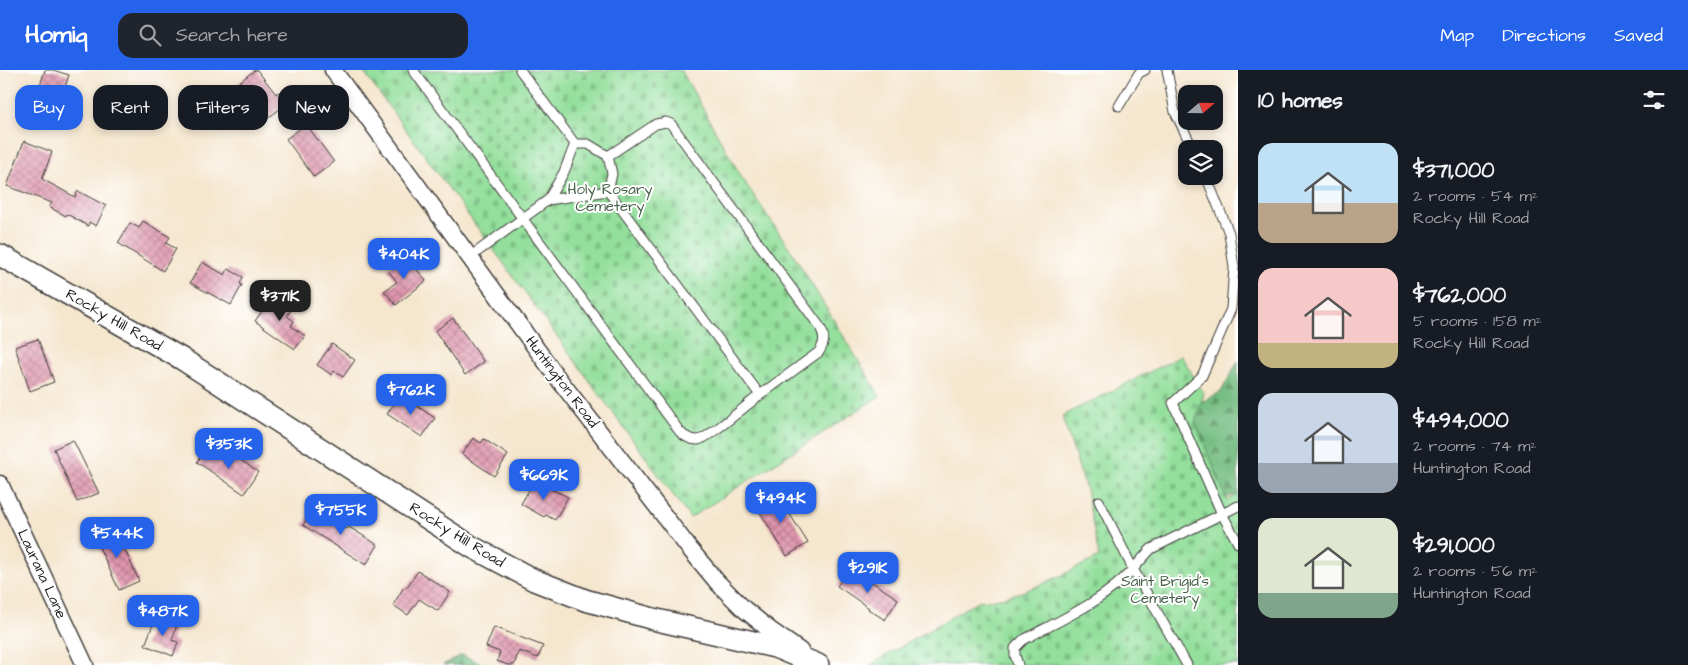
<!DOCTYPE html>
<html lang="en">
<head>
<meta charset="utf-8">
<style>
	:root { --surface:#171b24; --page:#20242c; --text:#f1f3f6; --muted:#9ea1a6; --accent:#2563eb }
	body { margin:0; font-family:"Architects Daughter",sans-serif; background:var(--page); color:var(--text); height:100vh; display:flex; flex-direction:column; font-size:19px; white-space:nowrap }
	* { box-sizing:border-box; margin:0 }
	p { font-size:16px; color:var(--muted) }
	.icon { flex:none; width:28px; height:28px; fill:none; stroke:currentColor; stroke-width:2; stroke-linecap:round; stroke-linejoin:round }
	.map { position:relative; flex:1; overflow:hidden }
	.sheet { display:flex; flex-direction:column; background:var(--surface); width:450px }
	.sheet>* { flex:none }
	.hud { position:absolute; left:15px; top:15px; width:475px; height:45px; display:flex; gap:10px }
	.needle { width:32px; rotate:70deg }
	.tools { position:absolute; left:1178px; top:15px; display:grid; gap:10px }
	.tools a { display:grid; place-items:center; width:45px; height:45px; border-radius:10px; background:var(--surface); box-shadow:0 2px 8px #0003; font-size:25px }
	.price { position:absolute; translate:-50% -42px; padding:0 11px; border-radius:10px; background:var(--accent); color:#fff; font-size:16px; line-height:32px; filter:drop-shadow(0 1px 2px #0008) }
	.price::after { content:''; position:absolute; left:50%; top:30px; width:15px; height:11px; margin-left:-8px; background:inherit; clip-path:polygon(0 0,100% 0,50% 100%) }
	.price.on { background:#222; color:#fff }
	ul { padding:0; list-style:none }
	li { display:flex; align-items:center; gap:15px; height:125px; padding:0 20px }
	li span { display:grid; place-items:center; flex:none; width:140px; height:100px; border-radius:15px; color:#555 }
	li>.icon { margin-inline-start:auto }
	span .icon { width:60px; height:60px; fill:#fffc; stroke-width:1 }
	li b { font-size:21px }
	h2 { display:flex; justify-content:space-between; align-items:center; height:60px; padding:0 20px; font-size:21px }
	.tag { padding:0 18px; border-radius:15px; background:var(--surface); box-shadow:0 2px 8px #0003; font-size:18px; line-height:45px }
	.tag.on { background:var(--accent); color:#fff }
	header { display:flex; align-items:center; gap:30px; box-sizing:border-box; height:70px; padding:0 25px; background:var(--accent); color:#fff }
	header strong { font-size:24px }
	nav { display:flex; gap:28px; margin-inline-start:auto; font-size:18px }
	.search { width:350px; height:45px; background:var(--page); display:flex; align-items:center; gap:12px; box-sizing:border-box; padding:0 18px; border-radius:15px; color:var(--muted); font-size:19px }
	main { display:flex; flex:1; min-height:0 }
	.map>svg:first-child { display:block }
	.forest { fill:url(#forest-firs); stroke:#496d50 }
	.cemetery { fill:url(#cemetery-stones); stroke:#587e5c }
	.building { fill:url(#building-cross-hatch) }
	.lines { fill:none; stroke-linecap:round; stroke-linejoin:round }
	.service-casing { stroke:#3d3a37; stroke-width:11 }
	.minor-casing { stroke:#3d3a37; stroke-width:19 }
	.tertiary-casing { stroke:#3d3a37; stroke-width:24 }
	.service { stroke:#fff; stroke-width:9 }
	.minor { stroke:#fff; stroke-width:16 }
	.tertiary { stroke:#fff; stroke-width:21 }
	.labels { text-anchor:middle; dominant-baseline:central; stroke-width:4; stroke-linejoin:round; paint-order:stroke }
	.park-label { font-size:15px; fill:#466048; stroke:#fff }
	.street-label { font-size:15px; fill:#1c1c1c; stroke:#fff }
</style>
</head>
<body>
<header>
<strong>Homiq</strong>
<div class="search"><svg class="icon" aria-label="search" viewBox="0 0 24 24"><circle cx="10" cy="10" r="6"/><path d="M15 15l6 6"/></svg>Search here</div>
<nav><a>Map</a><a>Directions</a><a>Saved</a></nav>
</header>
<main>
<div class="map">
<svg width="1238" height="595" viewBox="0 0 1238 595">
	<defs>
		<pattern id="forest-firs" width="22" height="20" patternUnits="userSpaceOnUse" patternTransform="scale(1.25)"><rect width="22" height="20" fill="#76be83"/><path d="M5 1l3.5 6h-7zM16 11l3.5 6h-7z" fill="#609a6a"/></pattern>
		<pattern id="cemetery-stones" width="16" height="16" patternUnits="userSpaceOnUse" patternTransform="scale(1.25)"><rect width="16" height="16" fill="#93df9b"/><path d="M2 7V4a2 2 0 0 1 4 0v3zM10 15v-3a2 2 0 0 1 4 0v3z" fill="#7ebf85"/></pattern>
		<pattern id="building-cross-hatch" width="8" height="8" patternUnits="userSpaceOnUse" patternTransform="scale(1.25)"><rect width="8" height="8" fill="#e096ae"/><path d="M0 0l8 8M0 8l8-8" fill="none" stroke="#b57a8d"/></pattern>
	</defs>
	<rect width="100%" height="100%" fill="#fff"/>
	<filter id="ink" filterUnits="userSpaceOnUse"><feTurbulence type="fractalNoise" baseFrequency=".02" numOctaves="2"/><feDisplacementMap in="SourceGraphic" scale="10" xChannelSelector="R" yChannelSelector="G"/><feConvolveMatrix kernelMatrix="1 2 1 2 8 2 1 2 1" color-interpolation-filters="sRGB"/></filter>
	<filter id="wash" filterUnits="userSpaceOnUse"><feTurbulence type="fractalNoise" baseFrequency=".0096" numOctaves="4" result="noise"/><feDisplacementMap in="SourceGraphic" scale="20" xChannelSelector="R" yChannelSelector="G"/><feGaussianBlur stdDeviation="1.12" result="paint"/><feColorMatrix in="noise" values="0 0 0 0 0 0 0 0 0 0 0 0 0 0 0 0 0 1.4 0 .05"/><feComposite in="paint" operator="in"/></filter>
	<g filter="url(#wash)">
		<rect width="100%" height="100%" fill="#f5e6ce"/>
		<g class="forest">
			<path d="M 1238,291 L 1238,424 L 1205,433 L 1195,352 L 1201,332 L 1221,322 Z"/>
			<path d="M 462,585 L 485,595 L 443,595 Z"/>
		</g>
		<g class="cemetery">
			<path d="M 362,0 L 681,0 L 742,108 L 792,182 L 880,326 L 690,448 Z"/>
			<path d="M 1181,286 L 1204,323 L 1195,352 L 1227,430 L 1238,425 L 1238,595 L 870,595 L 978,531 C 1020,529 1061,505 1099,487 L 1086,419 L 1062,346 Z"/>
		</g>
		<g id="blocks">
			<g class="building">
				<path d="M 45,0 L 53,0 L 69,5 L 55,47 L 32,40 Z"/>
				<path d="M 255,0 L 257,0 L 276,24 L 279,22 L 288,33 L 264,51 L 247,29 L 240,34 L 229,20 Z"/>
				<path d="M 306,54 L 334,92 L 314,107 L 286,69 Z"/>
				<path d="M 24,71 L 52,82 L 42,109 L 75,127 L 78,121 L 106,136 L 96,156 L 89,152 L 88,156 L 67,144 L 66,146 L 49,137 L 52,133 L 7,116 Z"/>
				<path d="M 143,151 L 170,167 L 166,173 L 176,179 L 163,201 L 118,173 L 130,153 L 139,158 Z"/>
				<path d="M 405,184 L 426,211 L 396,235 L 384,221 L 397,212 L 387,199 Z"/>
				<path d="M 202,192 L 225,205 L 228,199 L 243,207 L 240,214 L 242,215 L 231,235 L 190,213 Z"/>
				<path d="M 274,224 L 293,237 L 287,246 L 294,251 L 291,256 L 305,266 L 295,279 L 255,251 Z"/>
				<path d="M 453,248 L 484,292 L 465,305 L 435,261 Z"/>
				<path d="M 38,269 L 54,312 L 30,321 L 15,277 Z"/>
				<path d="M 332,274 L 355,290 L 343,307 L 334,301 L 332,305 L 317,295 Z"/>
				<path d="M 400,325 L 435,348 L 422,367 L 387,344 Z"/>
				<path d="M 473,368 L 481,373 L 484,369 L 508,385 L 494,406 L 462,384 Z"/>
				<path d="M 73,370 L 99,423 L 77,432 L 54,379 Z"/>
				<path d="M 208,376 L 232,393 L 236,387 L 258,402 L 244,424 L 197,392 Z"/>
				<path d="M 534,411 L 568,427 L 555,450 L 546,445 L 544,447 L 521,434 Z"/>
				<path d="M 770,421 L 778,434 L 782,432 L 808,473 L 787,486 L 753,431 Z"/>
				<path d="M 314,438 L 347,459 L 349,457 L 378,475 L 366,495 L 303,455 Z"/>
				<path d="M 115,458 L 139,511 L 119,520 L 95,468 Z"/>
				<path d="M 852,499 L 898,529 L 885,550 L 868,539 L 869,538 L 837,516 L 845,505 L 847,507 Z"/>
				<path d="M 418,501 L 450,522 L 438,541 L 419,529 L 408,545 L 393,535 L 404,517 L 406,518 Z"/>
				<path d="M 156,547 L 177,555 L 172,570 L 178,572 L 173,586 L 145,575 Z"/>
				<path d="M 494,557 L 543,576 L 538,588 L 519,581 L 514,595 L 508,595 L 497,591 L 500,582 L 486,577 Z"/>
			</g>
		</g>
	</g>
	<g filter="url(#ink)">
		<use href="#blocks" fill-opacity="0" stroke="#3d3a37" stroke-width="1"/>
		<g class="lines">
			<g class="service-casing">
				<g id="service">
					<path d="M 413,0 L 680,362 C 685,367 690,370 698,370 C 708,369 749,333 760,325 L 608,121 L 612,104 L 608,86 L 588,74 L 575,74 L 520,0"/>
					<path d="M 1167,0 L 1175,42 L 1193,79"/>
					<path d="M 1119,36 L 1139,3 L 1145,0"/>
					<path d="M 575,74 L 564,102 L 548,130 L 608,121"/>
					<path d="M 608,86 L 656,54 L 666,52 L 671,54 L 820,257 C 825,266 825,273 819,282 L 760,325"/>
					<path d="M 470,187 L 548,130"/>
					<path d="M 1099,431 L 1133,499 L 1151,479 L 1222,444 L 1173,333 L 1202,306 L 1231,239 L 1234,197 L 1229,163 L 1206,106"/>
					<path d="M 1238,436 L 1222,444 L 1238,473"/>
					<path d="M 1018,595 L 1015,585 L 1015,578 L 1023,570 C 1062,549 1103,532 1133,499 L 1187,595"/>
				</g>
			</g>
			<g class="minor-casing">
				<g id="minor">
					<path d="M 333,0 L 557,307 L 689,478 L 718,513 L 744,539 L 770,560 L 800,581"/>
					<path d="M 0,414 L 85,595"/>
				</g>
			</g>
			<g class="tertiary-casing">
				<path id="tertiary" d="M 0,185 L 182,289 L 472,477 L 534,510 L 585,530 L 657,550 L 775,577 L 818,595"/>
			</g>
			<use href="#service" class="service"/>
			<use href="#minor" class="minor"/>
			<use href="#tertiary" class="tertiary"/>
		</g>
	</g>
	<g class="labels">
		<g class="park-label">
			<text x="610" y="119">Holy Rosary<tspan x="610" dy="17">Cemetery</tspan></text>
			<text x="1165" y="511">Saint Brigid's<tspan x="1165" dy="17">Cemetery</tspan></text>
		</g>
		<g class="street-label">
			<text transform="translate(114 250) rotate(30)">Rocky Hill Road</text>
			<text transform="translate(562 312) rotate(53)">Huntington Road</text>
			<text transform="translate(457 465) rotate(32)">Rocky Hill Road</text>
			<text transform="translate(42 504) rotate(65)">Laurana Lane</text>
		</g>
	</g>
</svg>
<div class="tools">
<a><svg class="needle" viewBox="-14 -14 28 28"><path d="M0-13l5 13h-10z" fill="#e53935"/><path d="M0 13l5-13h-10z" fill="#9ea1a6"/></svg></a>
<a><svg class="icon" aria-label="layers" viewBox="0 0 24 24"><path d="M12 4l9 5-9 5-9-5zM3 14l9 5 9-5"/></svg></a>
</div>
<b class="price" style="left:404px;top:210px">$404K</b>
<b class="price on" style="left:280px;top:252px">$371K</b>
<b class="price" style="left:411px;top:346px">$762K</b>
<b class="price" style="left:229px;top:400px">$353K</b>
<b class="price" style="left:544px;top:431px">$669K</b>
<b class="price" style="left:781px;top:454px">$494K</b>
<b class="price" style="left:341px;top:466px">$755K</b>
<b class="price" style="left:117px;top:489px">$544K</b>
<b class="price" style="left:868px;top:524px">$291K</b>
<b class="price" style="left:163px;top:567px">$487K</b>
<div class="hud">
<a class="tag on">Buy</a>
<a class="tag">Rent</a>
<a class="tag">Filters</a>
<a class="tag">New</a>
</div>
</div>
<section class="sheet">
<h2>10 homes<svg class="icon" aria-label="filters" viewBox="0 0 24 24"><path d="M4 7h16M4 17h16"/><circle cx="9" cy="7" r="2"/><circle cx="15" cy="17" r="2"/></svg></h2>
<ul>
<li><span style="background:linear-gradient(#bfe0f5 60%,#b9a48a 0)"><svg class="icon" aria-label="home" viewBox="0 0 24 24"><path d="M3 11l9-7 9 7M6 9v11h12V9"/></svg></span><div><b>$371,000</b><p>2 rooms · 54 m²</p><p>Rocky Hill Road</p></div></li>
<li><span style="background:linear-gradient(#f6c9c9 75%,#c2b280 0)"><svg class="icon" aria-label="home" viewBox="0 0 24 24"><path d="M3 11l9-7 9 7M6 9v11h12V9"/></svg></span><div><b>$762,000</b><p>5 rooms · 158 m²</p><p>Rocky Hill Road</p></div></li>
<li><span style="background:linear-gradient(#c9d6e8 70%,#9aa5b1 0)"><svg class="icon" aria-label="home" viewBox="0 0 24 24"><path d="M3 11l9-7 9 7M6 9v11h12V9"/></svg></span><div><b>$494,000</b><p>2 rooms · 74 m²</p><p>Huntington Road</p></div></li>
<li><span style="background:linear-gradient(#dfe7d0 75%,#7fa58c 0)"><svg class="icon" aria-label="home" viewBox="0 0 24 24"><path d="M3 11l9-7 9 7M6 9v11h12V9"/></svg></span><div><b>$291,000</b><p>2 rooms · 56 m²</p><p>Huntington Road</p></div></li>
</ul>
</section>
</main>
</body>
</html>
